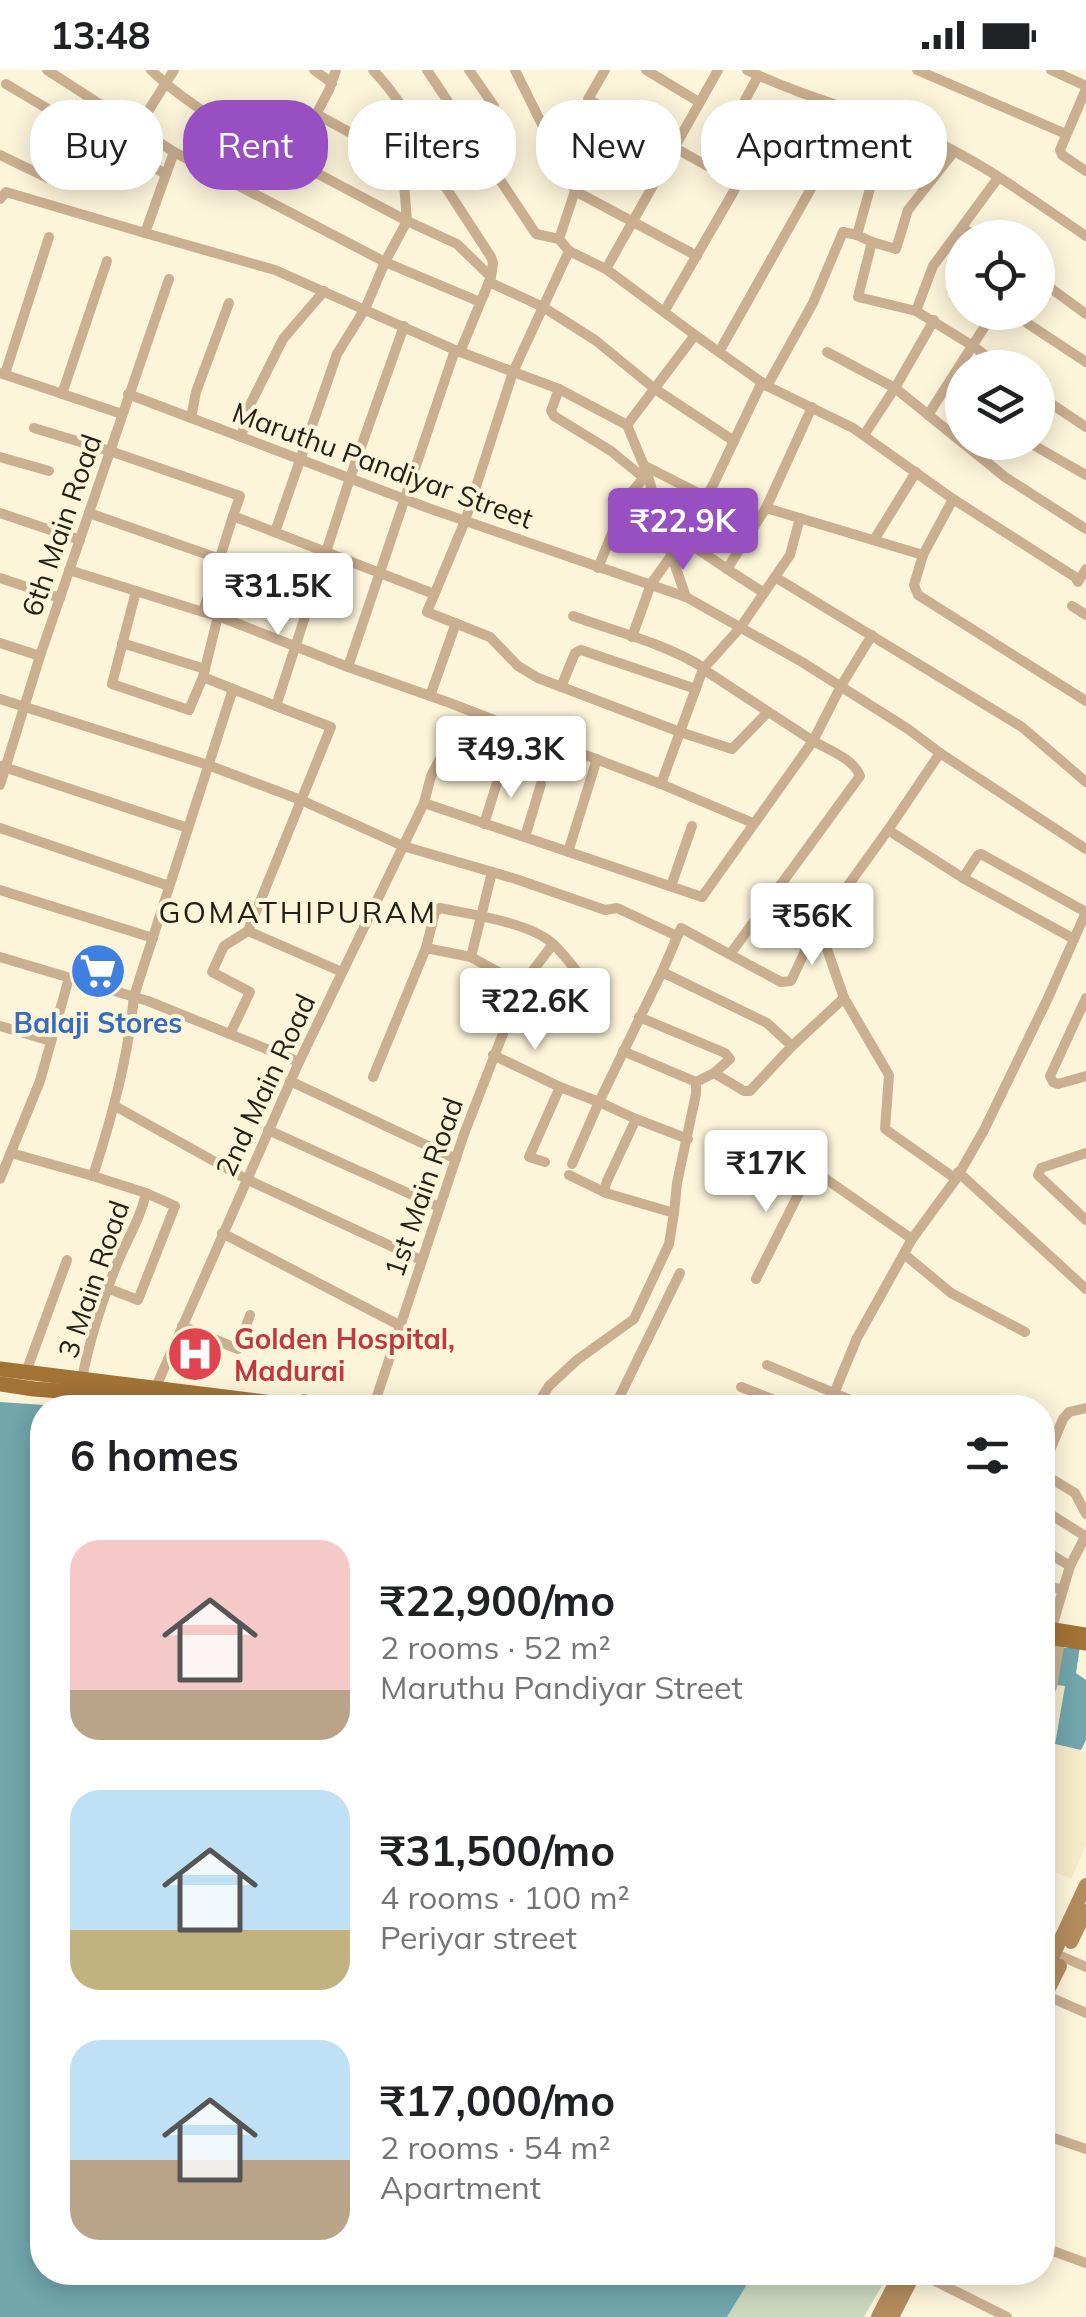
<!DOCTYPE html>
<html lang="en">
<head>
<meta charset="utf-8">
<style>
	:root { --surface:#fff; --page:#f2f2f2; --text:#202124; --muted:#757577; --accent:#974fc2 }
	body { margin:0; font-family:Mulish,sans-serif; background:var(--page); color:var(--text); height:100vh; display:flex; flex-direction:column; font-size:38px; white-space:nowrap }
	* { box-sizing:border-box; margin:0 }
	p { font-size:32px; color:var(--muted) }
	.icon { flex:none; width:55px; height:55px; fill:none; stroke:currentColor; stroke-width:2; stroke-linecap:round; stroke-linejoin:round }
	.map { position:relative; flex:1; overflow:hidden }
	.panel { position:absolute; left:30px; top:1325px; width:1025px; height:890px; display:flex; flex-direction:column; background:var(--surface); border-radius:40px; box-shadow:0 5px 25px #0003 }
	.panel>* { flex:none }
	.banner { position:absolute; left:30px; top:30px; width:1028px; height:90px; display:flex; gap:20px }
	.fabs { position:absolute; left:945px; top:150px; display:grid; gap:20px }
	.fabs a { display:grid; place-items:center; width:110px; height:110px; border-radius:50%; background:var(--surface); box-shadow:0 5px 25px #0003; font-size:50px }
	.price { position:absolute; translate:-50% -85px; padding:0 22px; border-radius:10px; background:#fff; color:#222; font-size:32px; line-height:65px; filter:drop-shadow(0 2px 5px #0008) }
	.price::after { content:''; position:absolute; left:50%; top:60px; width:30px; height:22px; margin-left:-15px; background:inherit; clip-path:polygon(0 0,100% 0,50% 100%) }
	.price.on { background:var(--accent); color:#fff }
	ul { padding:0; list-style:none }
	li { display:flex; align-items:center; gap:30px; height:250px; padding:0 40px }
	li span { display:grid; place-items:center; flex:none; width:280px; height:200px; border-radius:30px; color:#555 }
	li>.icon { margin-inline-start:auto }
	span .icon { width:120px; height:120px; fill:#fffc; stroke-width:1 }
	li b { font-size:42px }
	h2 { display:flex; justify-content:space-between; align-items:center; height:120px; padding:0 40px; font-size:42px }
	.pill { padding:0 35px; border-radius:40px; background:var(--surface); box-shadow:0 5px 25px #0003; font-size:35px; line-height:90px }
	.pill.on { background:var(--accent); color:#fff }
	.status { display:flex; justify-content:space-between; align-items:center; height:70px; padding:0 50px; background:var(--surface); direction:ltr }
	.status svg { height:28px; fill:currentColor }
	.map>svg:first-child { display:block }
	.built { fill:#f5ebc9 }
	.green { fill:#ccd8bd }
	.water { fill:#71a6ac }
	.lines { fill:none; stroke-linecap:round; stroke-linejoin:round }
	.street { stroke:#caaf90; stroke-width:10 }
	.secondary { stroke:#b38c5d; stroke-width:14 }
	.primary { stroke:#a37335; stroke-width:15 }
	.primary-bridge { stroke:#a37335; stroke-width:15 }
	.labels { text-anchor:middle; dominant-baseline:central; stroke-width:8; stroke-linejoin:round; paint-order:stroke }
	.street-label { font-size:28px; fill:#221f15; stroke:#fdf5da }
	.shop-label { font-size:28px; font-weight:bold; fill:#366cbe; stroke:#fdf5da }
	.health-label { font-size:28px; font-weight:bold; fill:#be3a42; stroke:#fdf5da; text-anchor:start }
	.neighbourhood-label { font-size:30px; letter-spacing:2.5px; fill:#221f15; stroke:#fdf5da }
</style>
</head>
<body>
<div class="status"><b>13:48</b><svg viewBox="0 0 49 12"><path d="M0 12V9h3v3zM5 12V6h3v6zM10 12V3h3v9zM15 12V0h3v12zM26 1h20v11H26zM47 4h2v5h-2z"/></svg></div>
<div class="map">
<svg width="1086" height="2247" viewBox="0 0 1086 2247">
	<rect width="100%" height="100%" fill="#fdf5da"/>
	<path class="built" d="M 1049,1614 L 1065,1615 L 1055,1673 L 1086,1682 L 1086,1775 L 1071,1809 L 1043,1797 L 1042,1628 Z"/>
	<path class="green" d="M 754,2203 L 754,2202 L 889,2203 L 864,2247 L 727,2247 Z"/>
	<g class="water">
		<path d="M 0,1332 L 74,1337 L 42,1338 L 42,2202 L 754,2203 L 727,2247 L 0,2247 Z"/>
		<path d="M 1080,1576 L 1076,1603 L 1086,1610 L 1086,1670 L 1081,1680 L 1055,1674 L 1065,1616 L 1049,1614 L 1043,1628 L 1043,1577 L 1065,1578 Z"/>
	</g>
	<g class="lines">
		<g class="street">
			<path d="M 47,0 L 174,82 L 145,163 L 275,200 L 455,280"/>
			<path d="M 151,0 C 192,40 242,64 292,90"/>
			<path d="M 314,0 L 332,13"/>
			<path d="M 373,0 C 392,20 419,57 424,84 L 491,187 L 493,193 L 491,207"/>
			<path d="M 427,0 L 536,164 L 559,169"/>
			<path d="M 515,0 L 575,121 L 559,169 L 569,181 L 513,302 L 465,451 L 427,542 L 490,567 L 518,596 L 538,608 L 680,662 L 732,679 L 768,642"/>
			<path d="M 605,0 L 588,29 L 709,97 L 758,6"/>
			<path d="M 646,0 L 699,32"/>
			<path d="M 718,0 L 606,199 L 695,265 L 767,316 L 853,358 L 953,429 L 1075,507 L 1078,512 L 1086,499"/>
			<path d="M 747,0 C 803,27 863,42 921,65 C 978,89 1034,131 1086,166"/>
			<path d="M 917,0 L 1066,64"/>
			<path d="M 1051,0 L 1086,16"/>
			<path d="M 6,14 L 85,61"/>
			<path d="M 1086,19 L 1060,80 L 1062,85 L 1086,101"/>
			<path d="M 316,44 L 380,79 L 403,101 L 494,36 L 469,0"/>
			<path d="M 123,81 L 174,0"/>
			<path d="M 174,82 L 385,192 L 480,232"/>
			<path d="M 0,85 L 56,112 L 85,61 L 166,104"/>
			<path d="M 403,101 L 407,151 L 457,174 L 491,207 L 460,282"/>
			<path d="M 575,121 L 697,186"/>
			<path d="M 0,129 L 6,122 L 145,163"/>
			<path d="M 962,157 L 977,168"/>
			<path d="M 857,165 L 872,172 L 858,227 L 916,241 L 933,196 L 998,108"/>
			<path d="M 872,172 L 896,179 L 908,140 L 953,83"/>
			<path d="M 569,181 L 606,199"/>
			<path d="M 1038,209 L 1086,244"/>
			<path d="M 489,212 L 543,237 L 595,270 L 655,319 L 734,371"/>
			<path d="M 916,241 L 973,276 L 1002,298"/>
			<path d="M 664,242 L 757,81"/>
			<path d="M 1027,253 L 1086,292"/>
			<path d="M 719,282 L 822,99 L 847,39"/>
			<path d="M 827,282 L 895,318 L 934,250"/>
			<path d="M 0,303 L 122,344"/>
			<path d="M 5,304 L 49,167"/>
			<path d="M 762,312 L 714,413 L 683,469 L 727,499 L 766,438"/>
			<path d="M 767,316 L 813,233 L 843,162 L 857,165 L 888,54"/>
			<path d="M 559,319 L 551,341 L 554,346 L 611,381 L 644,408"/>
			<path d="M 62,324 L 107,191"/>
			<path d="M 128,324 L 428,438 L 686,527 L 802,592 L 908,659 L 940,683 L 1086,779"/>
			<path d="M 1038,325 L 1086,357"/>
			<path d="M 812,337 L 766,438 L 923,485 L 914,515 L 918,525 L 1086,631"/>
			<path d="M 928,345 L 994,242"/>
			<path d="M 191,348 L 196,322 L 229,233"/>
			<path d="M 627,355 L 559,319 L 455,280 L 348,597 L 450,633 L 661,714 L 703,599 L 813,671 L 841,616 L 872,565"/>
			<path d="M 34,358 L 110,381 L 240,426 L 233,446"/>
			<path d="M 864,365 L 895,318 L 1005,407 L 1086,459"/>
			<path d="M 241,367 L 251,333 L 283,269 L 324,221"/>
			<path d="M 1028,372 L 1086,405"/>
			<path d="M 0,387 L 49,401"/>
			<path d="M 645,396 L 706,427"/>
			<path d="M 0,443 L 80,470"/>
			<path d="M 89,443 L 220,489"/>
			<path d="M 275,462 L 337,284 L 365,239 L 385,192 L 407,151 L 292,90 L 329,20 L 336,0"/>
			<path d="M 874,470 L 916,402"/>
			<path d="M 923,485 L 953,429"/>
			<path d="M 598,498 L 626,429 L 647,404"/>
			<path d="M 727,499 L 764,523"/>
			<path d="M 69,500 L 203,542 L 233,446 L 434,524"/>
			<path d="M 216,502 L 307,542"/>
			<path d="M 775,507 L 1022,657 L 1086,712"/>
			<path d="M 0,508 L 60,528"/>
			<path d="M 136,521 L 112,614 L 189,640 L 203,607"/>
			<path d="M 686,527 L 671,484 L 647,403 L 627,355 L 695,265"/>
			<path d="M 1072,536 L 1086,545"/>
			<path d="M 203,542 L 218,546 L 203,607 L 276,636 L 350,408 L 404,256"/>
			<path d="M 218,546 L 348,597"/>
			<path d="M 573,546 C 617,562 664,573 704,598"/>
			<path d="M 632,567 L 651,514 L 683,469"/>
			<path d="M 0,573 L 40,586"/>
			<path d="M 122,573 L 205,599"/>
			<path d="M 703,599 L 740,558 L 790,485 L 800,448"/>
			<path d="M 561,617 L 575,583 L 581,580 L 696,619"/>
			<path d="M 430,626 L 456,553"/>
			<path d="M 0,629 L 208,695 L 301,730 L 403,776 L 516,809 L 605,840 L 617,838 L 677,866"/>
			<path d="M 276,636 L 331,657 L 248,861 L 342,902"/>
			<path d="M 1,696 L 188,758"/>
			<path d="M 661,714 L 753,753"/>
			<path d="M 0,715 L 40,586 L 169,209"/>
			<path d="M 424,733 L 702,827 L 813,671 C 829,680 854,689 860,706 L 731,883"/>
			<path d="M 484,754 L 502,697"/>
			<path d="M 0,758 L 169,816"/>
			<path d="M 525,767 L 541,714"/>
			<path d="M 568,782 L 597,689"/>
			<path d="M 963,808 L 1074,869"/>
			<path d="M 780,815 L 819,856 L 844,928"/>
			<path d="M 671,816 L 692,756"/>
			<path d="M 0,820 L 153,868"/>
			<path d="M 426,878 L 435,842 L 440,838 C 470,844 532,853 553,874 C 572,892 587,916 603,936"/>
			<path d="M 0,887 L 148,931 L 299,992"/>
			<path d="M 471,887 L 522,915 L 553,874"/>
			<path d="M 662,902 L 767,953 L 792,976 L 844,928 L 889,1005 L 885,1059 L 956,1109"/>
			<path d="M 1086,928 L 1050,1006 L 1053,1012 L 1058,1014 L 1086,1006"/>
			<path d="M 0,956 L 51,971"/>
			<path d="M 230,964 L 250,922 L 212,902 L 224,876 L 248,861"/>
			<path d="M 623,981 L 696,1012 L 714,1003 L 730,989 L 725,983 L 639,947"/>
			<path d="M 493,985 L 560,1017"/>
			<path d="M 714,1003 L 744,1021 L 750,1021 L 792,976"/>
			<path d="M 373,1007 L 426,878 L 471,887 L 492,802"/>
			<path d="M 290,1011 L 456,1089"/>
			<path d="M 115,1036 L 246,1109 L 421,1190"/>
			<path d="M 636,1049 L 688,1069"/>
			<path d="M 268,1060 L 439,1137"/>
			<path d="M 763,1065 L 912,1169"/>
			<path d="M 11,1083 L 93,1106"/>
			<path d="M 1086,1083 L 1041,1098 L 1038,1105 L 1086,1150"/>
			<path d="M 545,1092 L 529,1087 L 560,1017 L 599,1032 L 572,1094"/>
			<path d="M 958,1102 L 1086,1219"/>
			<path d="M 569,1105 L 606,1123"/>
			<path d="M 0,1109 L 40,1011 L 69,908"/>
			<path d="M 674,1143 L 677,1113 L 696,1024 L 696,1012"/>
			<path d="M 222,1163 L 399,1255"/>
			<path d="M 904,1184 L 951,1223 L 1025,1262"/>
			<path d="M 756,1209 L 811,1099"/>
			<path d="M 107,1218 L 138,1230 L 175,1136 L 146,1123"/>
			<path d="M 182,1256 L 238,1279 L 250,1245"/>
			<path d="M 767,1295 L 870,1338"/>
			<path d="M 26,1302 L 67,1190"/>
			<path d="M 82,1309 C 90,1267 103,1228 119,1189 C 129,1166 141,1147 146,1123 L 93,1106 C 112,1047 128,988 134,926 L 233,619"/>
			<path d="M 741,1317 L 795,1338"/>
			<path d="M 155,1319 L 299,992 L 424,733 L 431,706 L 447,675"/>
			<path d="M 373,1338 L 464,1064 L 522,915"/>
			<path d="M 535,1338 L 549,1316 L 577,1290 L 634,1249 L 669,1174 L 674,1143 L 606,1123 L 605,1117 L 607,1111 L 636,1049 L 599,1032 L 662,902 L 681,858 L 781,912 L 791,911 L 813,864 L 888,760"/>
			<path d="M 614,1338 L 680,1203"/>
			<path d="M 828,1338 L 857,1268 L 912,1169 L 956,1109 L 984,1060 L 1048,928 L 1086,842 L 981,784 L 978,785 L 963,808 L 888,760 L 940,683"/>
			<path d="M 1042,1399 L 1063,1349 L 1069,1342 L 1086,1338"/>
			<path d="M 1042,1403 L 1075,1423 L 1086,1444"/>
			<path d="M 1042,1439 L 1085,1466"/>
			<path d="M 1042,1479 L 1070,1496"/>
			<path d="M 1042,1516 L 1061,1519"/>
			<path d="M 1052,1557 L 1070,1496 L 1086,1465"/>
			<path d="M 1042,1636 L 1052,1617 L 1061,1565"/>
			<path d="M 1056,1884 L 1086,1897"/>
			<path d="M 1043,1924 L 1086,1943"/>
			<path d="M 1042,2064 L 1086,2079"/>
			<path d="M 1042,2177 L 1086,2193"/>
			<path d="M 917,2202 L 1007,2247"/>
		</g>
		<g class="secondary">
			<path d="M 1071,1872 L 1086,1841"/>
			<path d="M 1042,1909 L 1086,1815"/>
			<path d="M 1042,1932 L 1060,1896"/>
			<path d="M 878,2247 L 901,2202"/>
			<path d="M 892,2247 L 915,2202"/>
		</g>
		<g class="primary">
			<path d="M 0,1299 L 313,1338"/>
			<path d="M 0,1314 L 34,1319 L 114,1325 L 205,1336"/>
			<path d="M 304,1332 L 342,1338"/>
			<path d="M 1042,1566 L 1086,1573"/>
		</g>
		<path class="primary-bridge" d="M 1042,1558 L 1086,1565"/>
	</g>
	<defs>
		<g id="supermarket-disc" transform="scale(2.875)"><circle r="9.5" fill="#3f7fe0" stroke="#fdf5da"/><path d="M-6-5.5h2.5l.6 2H6L4.5 2H-2.5L-4.4-4H-6ZM-1.5 3.2a1.3 1.3 0 1 0 .1 0ZM3 3.2a1.3 1.3 0 1 0 .1 0Z" fill="#fff"/></g>
		<g id="hospital-disc" transform="scale(2.875)"><circle r="9.5" fill="#e0444e" stroke="#fdf5da"/><path d="M-5-5h3v3.5h4V-5h3V5h-3V1.5h-4V5h-3Z" fill="#fff"/></g>
	</defs>
	<g fill-rule="evenodd">
		<use href="#supermarket-disc" x="98" y="901"/>
		<use href="#hospital-disc" x="195" y="1284"/>
	</g>
	<g class="labels">
		<g class="street-label">
			<text transform="translate(383 395) rotate(20)">Maruthu Pandiyar Street</text>
			<text transform="translate(61 455) rotate(-71)">6th Main Road</text>
			<text transform="translate(265 1015) rotate(-65)">2nd Main Road</text>
			<text transform="translate(423 1117) rotate(-71)">1st Main Road</text>
			<text transform="translate(93 1209) rotate(-71)">3 Main Road</text>
		</g>
		<g class="shop-label">
			<text x="98" y="952">Balaji Stores</text>
		</g>
		<g class="health-label">
			<text x="234" y="1268">Golden Hospital,<tspan x="234" dy="32">Madurai</tspan></text>
		</g>
		<g class="neighbourhood-label">
			<text x="298" y="842">GOMATHIPURAM</text>
		</g>
	</g>
</svg>
<div class="fabs">
<a><svg class="icon" aria-label="locate" viewBox="0 0 24 24"><circle cx="12" cy="12" r="6"/><path d="M12 2v4M12 18v4M2 12h4M18 12h4"/></svg></a>
<a><svg class="icon" aria-label="layers" viewBox="0 0 24 24"><path d="M12 4l9 5-9 5-9-5zM3 14l9 5 9-5"/></svg></a>
</div>
<b class="price on" style="left:683px;top:503px">₹22.9K</b>
<b class="price" style="left:278px;top:568px">₹31.5K</b>
<b class="price" style="left:511px;top:731px">₹49.3K</b>
<b class="price" style="left:812px;top:898px">₹56K</b>
<b class="price" style="left:535px;top:983px">₹22.6K</b>
<b class="price" style="left:766px;top:1145px">₹17K</b>
<div class="banner">
<a class="pill">Buy</a>
<a class="pill on">Rent</a>
<a class="pill">Filters</a>
<a class="pill">New</a>
<a class="pill">Apartment</a>
</div>
<section class="panel">
<h2>6 homes<svg class="icon" aria-label="filters" viewBox="0 0 24 24"><path d="M4 7h16M4 17h16"/><circle cx="9" cy="7" r="2"/><circle cx="15" cy="17" r="2"/></svg></h2>
<ul>
<li><span style="background:linear-gradient(#f6c9c9 75%,#b9a48a 0)"><svg class="icon" aria-label="home" viewBox="0 0 24 24"><path d="M3 11l9-7 9 7M6 9v11h12V9"/></svg></span><div><b>₹22,900/mo</b><p>2 rooms · 52 m²</p><p>Maruthu Pandiyar Street</p></div></li>
<li><span style="background:linear-gradient(#bfe0f5 70%,#c2b280 0)"><svg class="icon" aria-label="home" viewBox="0 0 24 24"><path d="M3 11l9-7 9 7M6 9v11h12V9"/></svg></span><div><b>₹31,500/mo</b><p>4 rooms · 100 m²</p><p>Periyar street</p></div></li>
<li><span style="background:linear-gradient(#bfe0f5 60%,#b9a48a 0)"><svg class="icon" aria-label="home" viewBox="0 0 24 24"><path d="M3 11l9-7 9 7M6 9v11h12V9"/></svg></span><div><b>₹17,000/mo</b><p>2 rooms · 54 m²</p><p>Apartment</p></div></li>
</ul>
</section>
</div>
</body>
</html>
